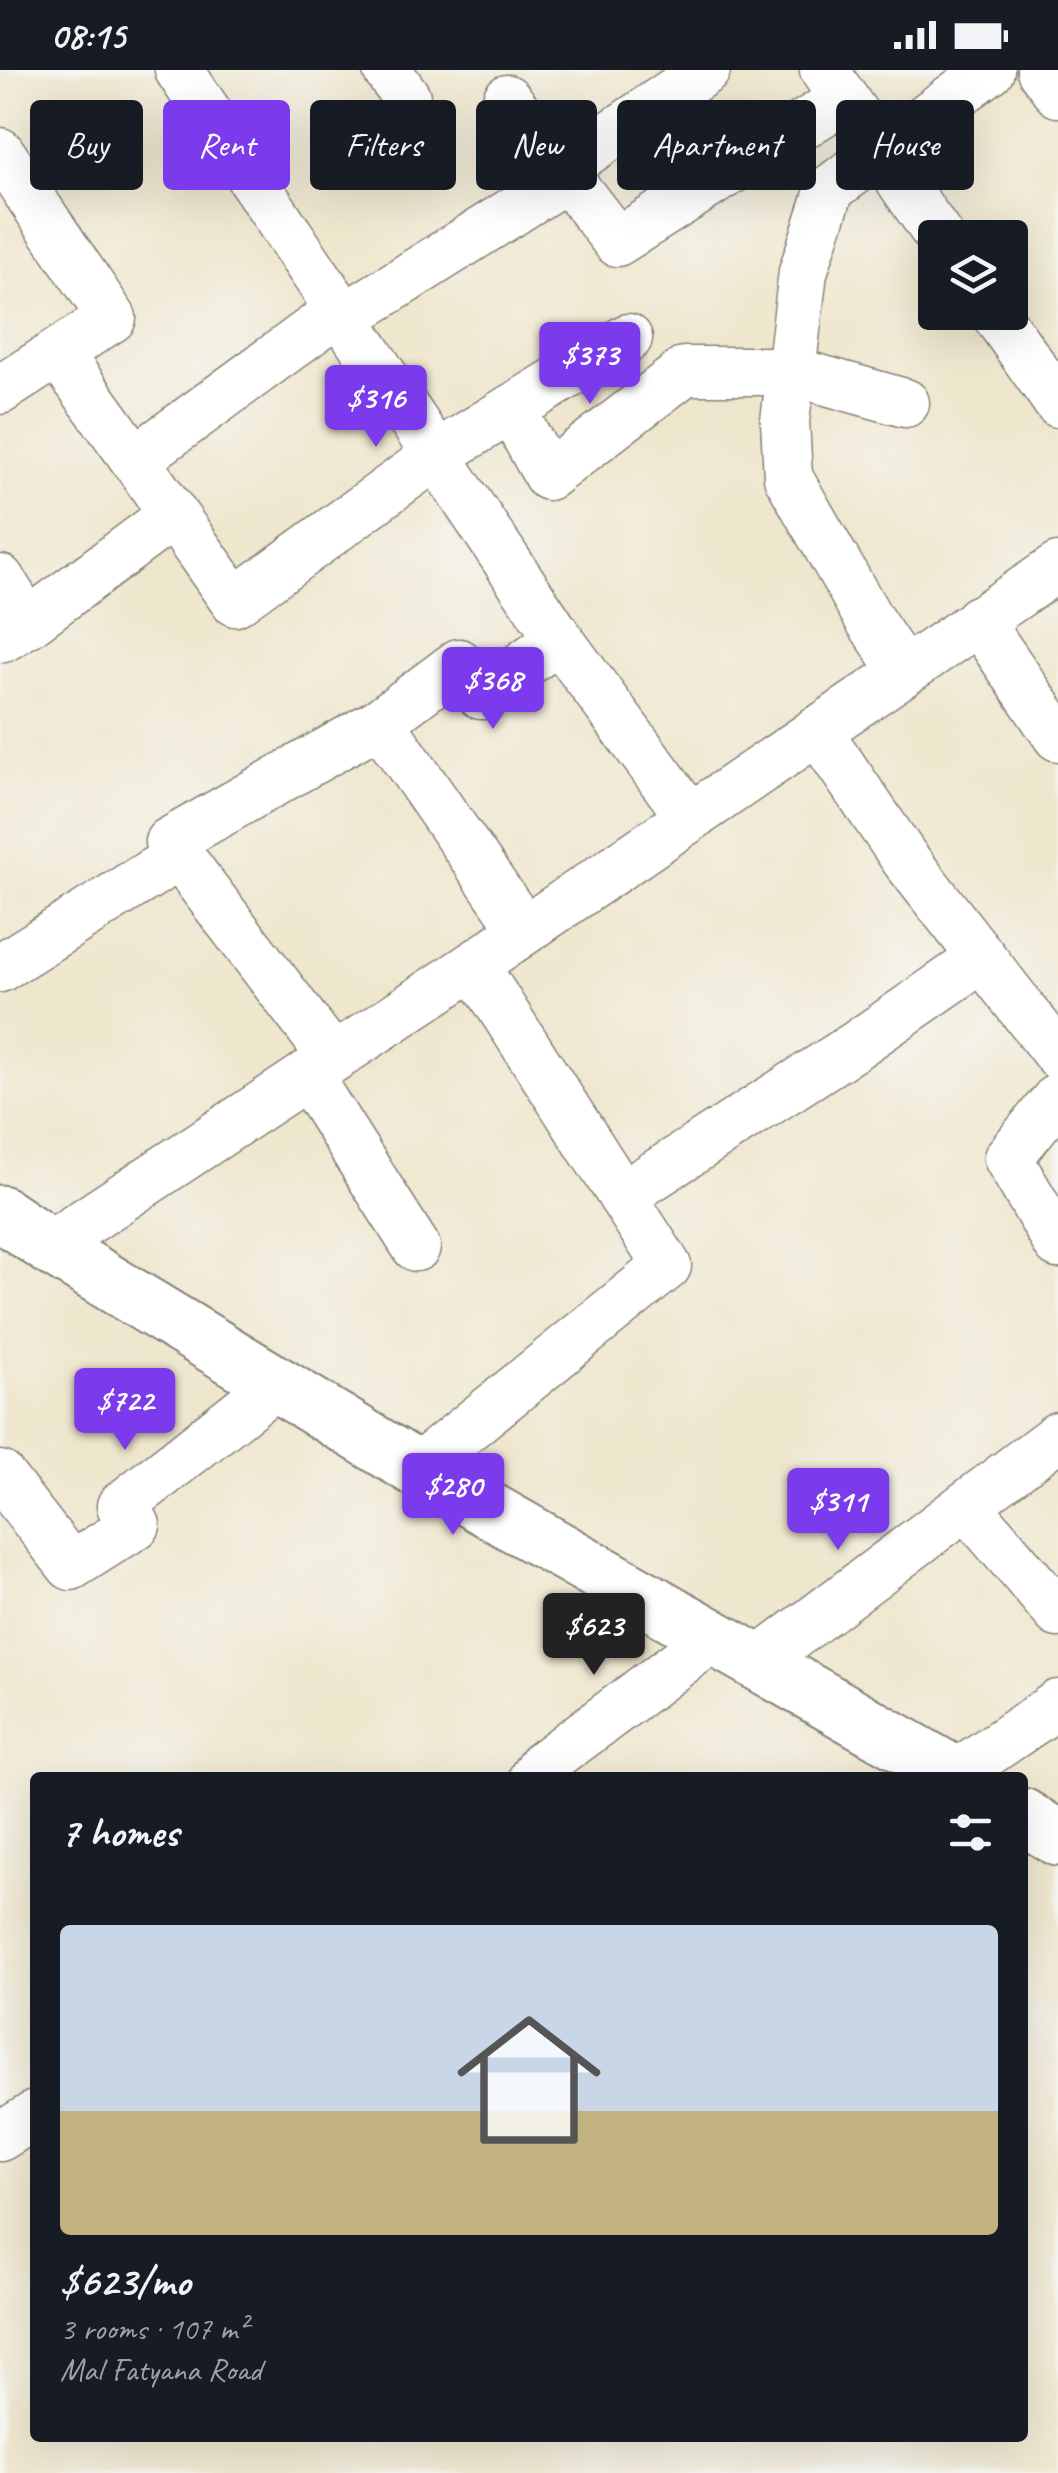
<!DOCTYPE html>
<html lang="en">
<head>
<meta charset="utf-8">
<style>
	:root { --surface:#171b24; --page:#20242c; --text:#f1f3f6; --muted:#9ea1a6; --accent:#7c3aed }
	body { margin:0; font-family:Caveat,sans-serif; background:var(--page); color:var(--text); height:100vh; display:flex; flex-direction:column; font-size:38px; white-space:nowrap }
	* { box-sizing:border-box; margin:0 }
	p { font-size:32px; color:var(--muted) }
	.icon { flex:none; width:55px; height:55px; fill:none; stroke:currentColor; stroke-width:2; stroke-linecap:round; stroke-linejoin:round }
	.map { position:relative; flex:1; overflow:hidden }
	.drawer { position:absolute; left:30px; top:1702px; width:998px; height:670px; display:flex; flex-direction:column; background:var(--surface); border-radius:10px; box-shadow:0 10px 40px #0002 }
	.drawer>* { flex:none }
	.hud { position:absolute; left:30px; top:30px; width:1000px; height:90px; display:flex; gap:20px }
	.tools { position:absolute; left:918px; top:150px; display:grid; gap:20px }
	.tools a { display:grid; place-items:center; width:110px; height:110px; border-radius:10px; background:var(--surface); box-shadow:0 10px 40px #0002; font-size:50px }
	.price { position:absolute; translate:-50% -85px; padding:0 22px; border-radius:10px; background:var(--accent); color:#fff; font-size:32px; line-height:65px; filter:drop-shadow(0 2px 5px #0008) }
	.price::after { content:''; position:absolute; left:50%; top:60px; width:30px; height:22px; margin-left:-15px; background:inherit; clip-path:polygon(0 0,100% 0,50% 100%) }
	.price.current { background:#222; color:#fff }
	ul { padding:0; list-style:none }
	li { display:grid; align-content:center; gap:20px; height:530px; padding:0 30px }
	li span { display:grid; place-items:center; height:310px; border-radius:10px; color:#555 }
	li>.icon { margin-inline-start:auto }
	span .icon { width:180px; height:180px; fill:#fffc; stroke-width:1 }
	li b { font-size:42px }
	h2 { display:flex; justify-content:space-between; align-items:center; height:120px; padding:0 30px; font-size:42px }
	.tag { padding:0 35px; border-radius:10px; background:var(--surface); box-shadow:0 10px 40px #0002; font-size:35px; line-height:90px }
	.tag.current { background:var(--accent); color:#fff }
	.status { display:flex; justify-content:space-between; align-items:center; height:70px; padding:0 50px; background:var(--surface); direction:ltr }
	.status svg { height:28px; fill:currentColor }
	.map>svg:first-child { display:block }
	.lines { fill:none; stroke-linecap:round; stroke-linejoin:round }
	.minor-casing { stroke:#868175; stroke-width:51 }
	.major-casing { stroke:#868175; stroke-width:59 }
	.minor { stroke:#fff; stroke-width:48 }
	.major { stroke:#fff; stroke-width:55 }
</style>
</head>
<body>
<div class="status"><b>08:15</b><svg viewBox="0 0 49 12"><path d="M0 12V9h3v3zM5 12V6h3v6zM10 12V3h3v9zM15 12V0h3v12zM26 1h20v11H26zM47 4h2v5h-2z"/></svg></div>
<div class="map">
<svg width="1058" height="2403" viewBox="0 0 1058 2403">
	<rect width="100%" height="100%" fill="#f6f6f2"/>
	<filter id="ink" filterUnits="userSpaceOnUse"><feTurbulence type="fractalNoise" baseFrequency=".01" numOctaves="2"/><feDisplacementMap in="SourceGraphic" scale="20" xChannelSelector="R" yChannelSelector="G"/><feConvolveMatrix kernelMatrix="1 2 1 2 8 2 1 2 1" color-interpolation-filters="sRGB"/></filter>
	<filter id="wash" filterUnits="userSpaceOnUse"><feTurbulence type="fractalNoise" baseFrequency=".0048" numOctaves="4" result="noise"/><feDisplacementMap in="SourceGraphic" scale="40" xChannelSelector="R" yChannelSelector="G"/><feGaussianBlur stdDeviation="2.25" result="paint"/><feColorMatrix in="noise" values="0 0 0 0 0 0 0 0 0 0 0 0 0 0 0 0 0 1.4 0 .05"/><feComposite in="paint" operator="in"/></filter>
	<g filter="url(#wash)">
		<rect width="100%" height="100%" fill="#efe6ce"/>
	</g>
	<g filter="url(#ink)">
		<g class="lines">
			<g class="minor-casing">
				<g id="minor">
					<path d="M 179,0 L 559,569 L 690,747"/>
					<path d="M 387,0 L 406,27"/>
					<path d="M 824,0 L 940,168"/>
					<path d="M 1041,0 L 1058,23"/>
					<path d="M 507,29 L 617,172 L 844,29"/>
					<path d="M 0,82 L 112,248 L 0,320"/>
					<path d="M 560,100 L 706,0"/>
					<path d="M 340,240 L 135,390 L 235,532 L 435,386 L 511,339 L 548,406 L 685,301 L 791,301 L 905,333"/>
					<path d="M 994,242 L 1058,333"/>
					<path d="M 344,248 L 566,108"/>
					<path d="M 58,283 L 135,390"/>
					<path d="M 511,339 L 628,268"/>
					<path d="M 0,509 L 28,553 L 3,568"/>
					<path d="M 978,550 L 1058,667"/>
					<path d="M 28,553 L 173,445"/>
					<path d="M 904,601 L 870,551 L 788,407 L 785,351 L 803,202 L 830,119 L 990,0"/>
					<path d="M 380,652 L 459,593 L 481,625 L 559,569"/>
					<path d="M 817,660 L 905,789 L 1058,985"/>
					<path d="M 0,898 L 179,786"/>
					<path d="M 333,988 L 169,772 L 380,652 L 524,860"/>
					<path d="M 307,1005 L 416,1177"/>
					<path d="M 1058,1027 L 1008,1088 L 1058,1174"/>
					<path d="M 622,1126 L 855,976 L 982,888"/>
					<path d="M 49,1176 L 474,895 L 1058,497"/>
					<path d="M 417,1399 L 667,1196 L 474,895"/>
					<path d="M 0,1405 L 71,1496 L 136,1455 L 121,1436 L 276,1314"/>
					<path d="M 966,1435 L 1058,1543"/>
					<path d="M 758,1592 L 1058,1366"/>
					<path d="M 956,1704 L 1058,1634"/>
					<path d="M 533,1708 L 541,1696 L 714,1567"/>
					<path d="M 0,2067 L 35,2045"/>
				</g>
			</g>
			<g class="major-casing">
				<g id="major">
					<path d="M 0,1143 L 49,1176 L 417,1399 L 961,1708"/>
					<path d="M 1022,1746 L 1058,1768"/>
				</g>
			</g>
			<use href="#minor" class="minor"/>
			<use href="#major" class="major"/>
		</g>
	</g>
</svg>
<div class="tools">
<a><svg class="icon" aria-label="layers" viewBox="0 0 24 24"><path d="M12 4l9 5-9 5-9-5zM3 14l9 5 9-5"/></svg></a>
</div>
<b class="price" style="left:590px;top:337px">$373</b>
<b class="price" style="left:376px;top:380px">$316</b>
<b class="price" style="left:493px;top:662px">$368</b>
<b class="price" style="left:125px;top:1383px">$722</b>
<b class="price" style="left:453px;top:1468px">$280</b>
<b class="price" style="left:838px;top:1483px">$311</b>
<b class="price current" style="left:594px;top:1608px">$623</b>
<div class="hud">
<a class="tag">Buy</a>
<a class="tag current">Rent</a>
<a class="tag">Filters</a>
<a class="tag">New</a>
<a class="tag">Apartment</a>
<a class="tag">House</a>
</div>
<section class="drawer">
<h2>7 homes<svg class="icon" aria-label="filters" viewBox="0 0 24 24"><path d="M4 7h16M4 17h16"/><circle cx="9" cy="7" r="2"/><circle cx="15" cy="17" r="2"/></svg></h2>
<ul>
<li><span style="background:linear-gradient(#c9d6e8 60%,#c2b280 0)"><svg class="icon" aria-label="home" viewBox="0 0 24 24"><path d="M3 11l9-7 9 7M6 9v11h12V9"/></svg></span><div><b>$623/mo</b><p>3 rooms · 107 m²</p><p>Mal Fatyana Road</p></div></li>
</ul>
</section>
</div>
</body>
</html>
